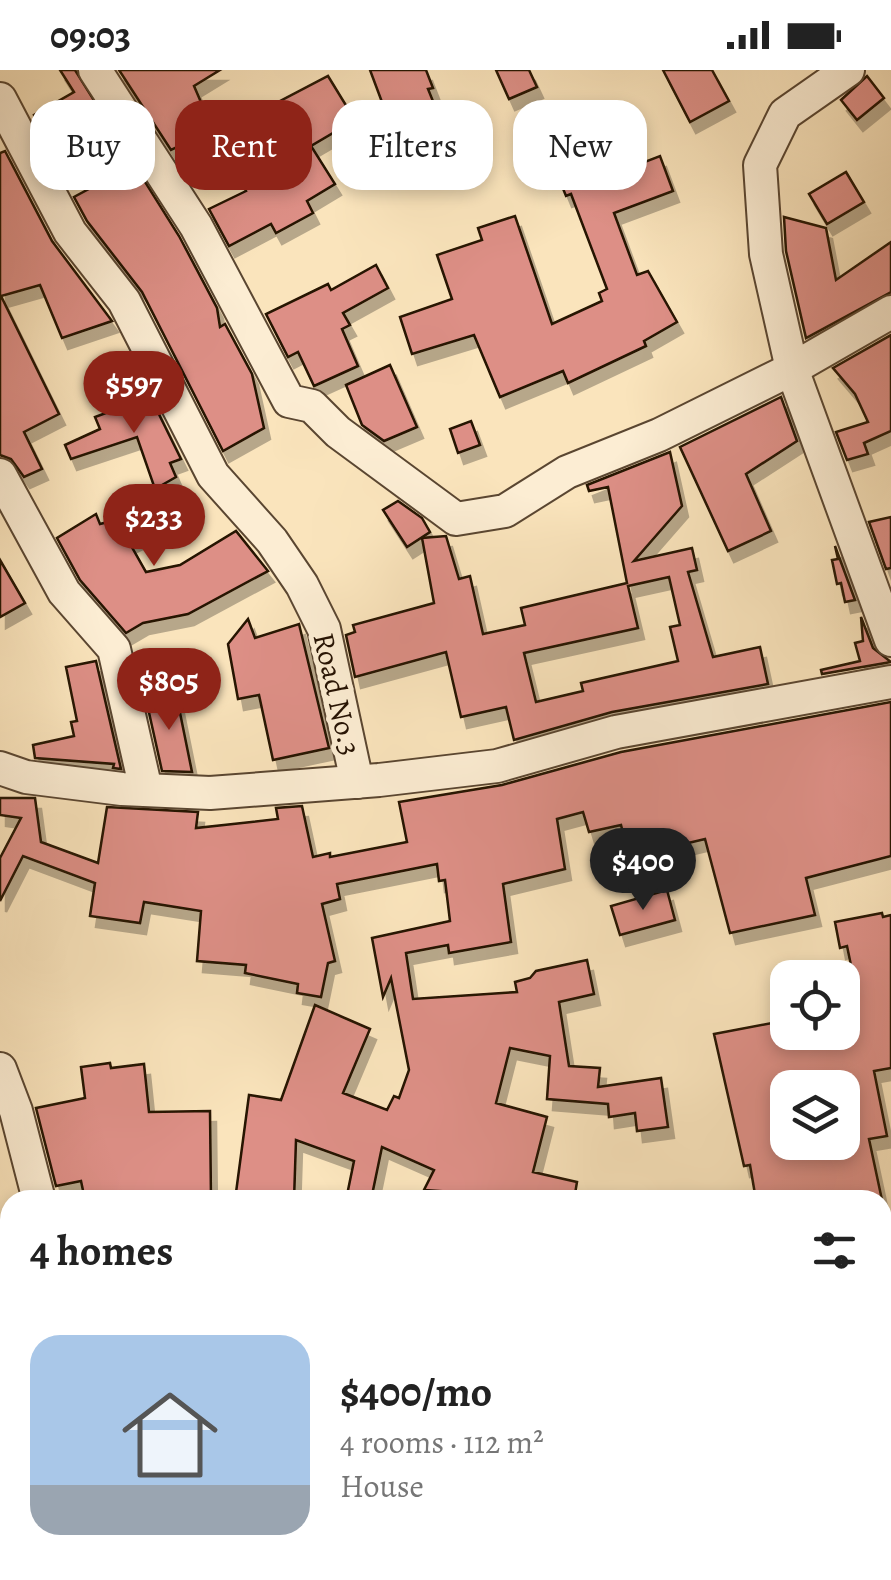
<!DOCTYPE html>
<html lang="en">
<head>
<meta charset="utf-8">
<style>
	:root { --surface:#fff; --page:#f6f6f6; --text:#222; --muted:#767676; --accent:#8f2418 }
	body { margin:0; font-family:Alegreya,serif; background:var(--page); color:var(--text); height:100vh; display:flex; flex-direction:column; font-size:38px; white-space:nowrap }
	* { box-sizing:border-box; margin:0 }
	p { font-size:32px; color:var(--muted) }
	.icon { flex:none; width:55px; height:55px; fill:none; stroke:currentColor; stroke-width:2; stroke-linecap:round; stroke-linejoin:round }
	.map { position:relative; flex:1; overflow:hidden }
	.panel { position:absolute; left:0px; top:1120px; width:892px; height:390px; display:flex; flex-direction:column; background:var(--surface); border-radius:30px 30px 0 0; box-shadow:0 5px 15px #0003 }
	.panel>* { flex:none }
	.guide { position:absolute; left:30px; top:30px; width:832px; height:90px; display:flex; gap:20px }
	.fabs { position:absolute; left:770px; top:890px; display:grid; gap:20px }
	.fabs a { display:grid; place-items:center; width:90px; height:90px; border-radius:20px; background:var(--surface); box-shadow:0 5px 15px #0003; font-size:50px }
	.price { position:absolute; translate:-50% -85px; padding:0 22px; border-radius:35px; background:var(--accent); color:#fff; font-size:32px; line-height:65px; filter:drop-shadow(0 2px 5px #0008) }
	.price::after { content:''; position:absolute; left:50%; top:60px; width:30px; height:22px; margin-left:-15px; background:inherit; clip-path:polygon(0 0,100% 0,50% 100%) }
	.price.active { background:#222; color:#fff }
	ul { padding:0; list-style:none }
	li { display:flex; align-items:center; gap:30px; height:250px; padding:0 30px }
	li span { display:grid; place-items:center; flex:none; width:280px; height:200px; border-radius:30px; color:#555 }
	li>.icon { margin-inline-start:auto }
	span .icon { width:120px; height:120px; fill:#fffc; stroke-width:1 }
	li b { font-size:42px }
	h2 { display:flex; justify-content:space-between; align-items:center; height:120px; padding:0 30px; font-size:42px }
	.tag { padding:0 35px; border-radius:30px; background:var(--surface); box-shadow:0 5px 15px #0003; font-size:35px; line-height:90px }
	.tag.active { background:var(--accent); color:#fff }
	.status { display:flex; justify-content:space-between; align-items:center; height:70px; padding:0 50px; background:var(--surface); direction:ltr }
	.status svg { height:28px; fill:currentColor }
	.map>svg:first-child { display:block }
	.building { fill:#dd8f86; stroke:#251203; stroke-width:2.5; fill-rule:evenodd; filter:url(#shadow) }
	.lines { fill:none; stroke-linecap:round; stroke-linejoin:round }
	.minor-casing { stroke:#5a4631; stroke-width:36 }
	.minor { stroke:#fcedd3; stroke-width:32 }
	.labels { text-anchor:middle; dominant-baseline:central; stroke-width:10; stroke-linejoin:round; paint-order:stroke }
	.street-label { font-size:30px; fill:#251203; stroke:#fcedd3 }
</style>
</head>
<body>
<div class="status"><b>09:03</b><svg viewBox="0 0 49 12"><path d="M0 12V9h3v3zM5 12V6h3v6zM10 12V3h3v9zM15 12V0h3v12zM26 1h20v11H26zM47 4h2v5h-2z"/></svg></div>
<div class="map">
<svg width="891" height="1510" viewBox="0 0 891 1510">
	<defs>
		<filter id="shadow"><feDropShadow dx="6" dy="11" stdDeviation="0" flood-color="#0004"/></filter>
	</defs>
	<rect width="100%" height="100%" fill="#fae4bc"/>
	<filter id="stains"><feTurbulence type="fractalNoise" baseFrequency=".002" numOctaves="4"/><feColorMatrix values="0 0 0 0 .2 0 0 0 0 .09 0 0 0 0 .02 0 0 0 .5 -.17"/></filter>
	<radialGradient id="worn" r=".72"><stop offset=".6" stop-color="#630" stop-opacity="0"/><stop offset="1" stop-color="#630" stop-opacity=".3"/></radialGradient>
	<g class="building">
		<path d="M 60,0 L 75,0 L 179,166 L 217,238 L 220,257 L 225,254 L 252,304 L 264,358 L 223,381 L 142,222 L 87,151 L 74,127 L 111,107 L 92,72 L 56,92 L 43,68 L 46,66 L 34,45 L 74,22 Z"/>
		<path d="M 119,0 L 220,0 L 194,16 L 213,60 L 171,80 Z"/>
		<path d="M 370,0 L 426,0 L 433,18 L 428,19 L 456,88 L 410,107 Z"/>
		<path d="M 496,0 L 529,0 L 537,17 L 509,29 Z"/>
		<path d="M 663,0 L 712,0 L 729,31 L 690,52 Z"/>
		<path d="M 328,6 L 355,50 L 311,76 L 335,114 L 307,131 L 313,143 L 276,163 L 271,154 L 229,176 L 209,139 L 246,121 L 213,56 L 253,35 L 257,43 Z"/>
		<path d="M 867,6 L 884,28 L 857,50 L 841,30 Z"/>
		<path d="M 566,48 L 593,112 L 660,86 L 673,121 L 614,143 L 637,205 L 648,201 L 677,252 L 644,271 L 646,276 L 568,313 L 563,301 L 500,327 L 474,265 L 412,284 L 400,247 L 452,229 L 437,185 L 482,170 L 478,158 L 515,146 L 552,254 L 602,231 L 599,223 L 607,219 L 571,124 L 566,126 L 539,60 Z"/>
		<path d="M 5,81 L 52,171 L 112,251 L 62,268 L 40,215 L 1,226 L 59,344 L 24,362 L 42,399 L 24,407 L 11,389 L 0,385 L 0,83 Z"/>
		<path d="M 846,102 L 864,132 L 827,154 L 809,124 Z"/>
		<path d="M 784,147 L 826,158 L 836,210 L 891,172 L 891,222 L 806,268 L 786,181 Z"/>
		<path d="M 376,195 L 388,218 L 343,243 L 350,255 L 342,259 L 358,296 L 314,316 L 298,282 L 288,287 L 266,244 L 328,214 L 331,220 Z"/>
		<path d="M 891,265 L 891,361 L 864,373 L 868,384 L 847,390 L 836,362 L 868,352 L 855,324 L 833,298 Z"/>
		<path d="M 390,295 L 417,357 L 384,371 L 362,355 L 346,315 Z"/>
		<path d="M 146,318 L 181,389 L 170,393 L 176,407 L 155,419 L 137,367 L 71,389 L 65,375 L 100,359 L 95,347 L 125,336 L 122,327 Z"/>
		<path d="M 781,327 L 797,371 L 746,404 L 771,461 L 728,481 L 680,377 Z"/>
		<path d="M 471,351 L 480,375 L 458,383 L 450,359 Z"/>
		<path d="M 670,382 L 682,436 L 634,491 L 692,478 L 697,500 L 688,502 L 713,587 L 760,577 L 768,614 L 612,642 L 514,670 L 506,637 L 461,647 L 446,582 L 355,607 L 346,565 L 355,562 L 353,555 L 434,533 L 422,468 L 446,466 L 459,509 L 470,506 L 483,564 L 525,555 L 521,538 L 627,513 L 608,417 L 589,421 L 587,415 ZM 669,507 L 680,555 L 670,557 L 678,591 L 581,613 L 583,621 L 536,632 L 524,583 L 638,558 L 628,516 Z"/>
		<path d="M 192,431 L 195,440 L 129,472 L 146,502 L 180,495 L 236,461 L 268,501 L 188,544 L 143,553 L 126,563 L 80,510 L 57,468 L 96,444 L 100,454 Z"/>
		<path d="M 398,431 L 422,448 L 430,462 L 407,477 L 383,440 Z"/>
		<path d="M 891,447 L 891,498 L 886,499 L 869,452 Z"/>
		<path d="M 835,476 L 855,530 L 845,532 L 841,513 L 837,514 L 832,490 L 838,489 Z"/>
		<path d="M 0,490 L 25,533 L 0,547 Z"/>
		<path d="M 861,547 L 873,578 L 891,592 L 822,604 L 821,600 L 860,591 L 855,573 L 863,571 Z"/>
		<path d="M 248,549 L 255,568 L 299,554 L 329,678 L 273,690 L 259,625 L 238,629 L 228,574 Z"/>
		<path d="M 96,591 L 121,699 L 113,698 L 114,694 L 35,688 L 33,675 L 74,666 L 71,652 L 77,651 L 66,597 Z"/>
		<path d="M 176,623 L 192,702 L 162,701 L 146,629 Z"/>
		<path d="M 891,632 L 891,786 L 806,808 L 815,845 L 730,863 L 705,769 L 629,787 L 621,755 L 589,762 L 583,742 L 557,749 L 565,799 L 503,814 L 511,872 L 449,883 L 448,875 L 406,883 L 413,929 L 517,922 L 515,912 L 530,908 L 536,901 L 587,890 L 594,924 L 559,932 L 569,996 L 600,998 L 598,1017 L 661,1008 L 668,1057 L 637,1061 L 635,1043 L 609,1047 L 608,1034 L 547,1029 L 550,986 L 510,978 L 496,1033 L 547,1047 L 533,1102 L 577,1112 L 574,1130 L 424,1120 L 434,1100 L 382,1077 L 371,1130 L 346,1130 L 354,1091 L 296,1070 L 294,1130 L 235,1130 L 249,1025 L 281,1030 L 315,935 L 370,959 L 343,1023 L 387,1040 L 394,1026 L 399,1028 L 409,1000 L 391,908 L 383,927 L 372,868 L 450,851 L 445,810 L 439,811 L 437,794 L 337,814 L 340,829 L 322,834 L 335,891 L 328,893 L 321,927 L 297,923 L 298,914 L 245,903 L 246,895 L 197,891 L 201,841 L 144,832 L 140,853 L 90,846 L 95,813 L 23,786 L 0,831 L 0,788 L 21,748 L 0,745 L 0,728 L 35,728 L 41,772 L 98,793 L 107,737 L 198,742 L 196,758 L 278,749 L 276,738 L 302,736 L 313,787 L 330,783 L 330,787 L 407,772 L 399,732 L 502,715 L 621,682 Z"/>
		<path d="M 667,820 L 675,850 L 620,865 L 611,836 Z"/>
		<path d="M 882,843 L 883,847 L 891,845 L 891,998 L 874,1001 L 887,1066 L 869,1069 L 882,1130 L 756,1130 L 750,1095 L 744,1096 L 714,964 L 788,950 L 788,962 L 802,962 L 805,977 L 842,970 L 842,927 L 857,924 L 847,876 L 840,878 L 835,852 ZM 788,1018 L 842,1018 L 842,1072 L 788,1072 L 780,1031 L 788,1029 Z"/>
		<path d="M 110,993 L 111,998 L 144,994 L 149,1042 L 210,1041 L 211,1130 L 85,1130 L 81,1111 L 56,1116 L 36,1038 L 85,1028 L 81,997 Z"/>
	</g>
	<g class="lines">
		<g class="minor-casing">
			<g id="minor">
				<path d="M 95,0 L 196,156 L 289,331 L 312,336 L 338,362 L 456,449 L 505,441 L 567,402 L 659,365 L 792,299 L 891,242"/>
				<path d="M 848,0 L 785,44 L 760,95 L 766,184 L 792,299 L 891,570"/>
				<path d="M 0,29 L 70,162 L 124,231 L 213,405 L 272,471 L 302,515 L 324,559 L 357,712"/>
				<path d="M 0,405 L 64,522 L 114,579 L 146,720"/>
				<path d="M 0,698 L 26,707 L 122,719 L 210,723 L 379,710 L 497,696 L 616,662 L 891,612"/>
				<path d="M 0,999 L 16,1041 L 39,1130"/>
				<path d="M 0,1288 L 10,1289"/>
				<path d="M 882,1474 L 891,1476"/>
				<path d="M 121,1510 L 123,1500"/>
				<path d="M 301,1510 L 303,1500"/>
				<path d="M 545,1510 L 547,1500"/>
				<path d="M 767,1510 L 769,1500"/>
			</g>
		</g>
		<use href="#minor" class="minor"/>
	</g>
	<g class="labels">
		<g class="street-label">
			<text transform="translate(337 624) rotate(77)">Road No.3</text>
		</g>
	</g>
	<rect width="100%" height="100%" filter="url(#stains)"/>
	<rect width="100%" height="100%" fill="url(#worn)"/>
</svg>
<div class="fabs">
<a><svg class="icon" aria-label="locate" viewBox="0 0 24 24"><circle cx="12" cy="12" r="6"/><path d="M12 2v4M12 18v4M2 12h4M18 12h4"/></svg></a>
<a><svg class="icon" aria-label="layers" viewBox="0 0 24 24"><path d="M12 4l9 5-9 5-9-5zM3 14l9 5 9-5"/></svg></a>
</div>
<b class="price" style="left:134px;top:366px">$597</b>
<b class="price" style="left:154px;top:499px">$233</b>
<b class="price" style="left:169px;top:663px">$805</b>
<b class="price active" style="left:643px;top:843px">$400</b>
<div class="guide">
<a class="tag">Buy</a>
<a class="tag active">Rent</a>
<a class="tag">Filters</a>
<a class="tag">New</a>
</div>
<section class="panel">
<h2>4 homes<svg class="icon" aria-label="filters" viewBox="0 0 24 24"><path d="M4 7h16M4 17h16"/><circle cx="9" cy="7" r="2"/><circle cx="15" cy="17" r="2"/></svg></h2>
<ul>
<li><span style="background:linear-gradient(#a9c7e8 75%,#9aa5b1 0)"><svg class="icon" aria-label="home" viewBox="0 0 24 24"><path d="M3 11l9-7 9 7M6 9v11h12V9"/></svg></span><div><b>$400/mo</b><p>4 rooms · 112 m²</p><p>House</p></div></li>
</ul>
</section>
</div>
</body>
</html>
